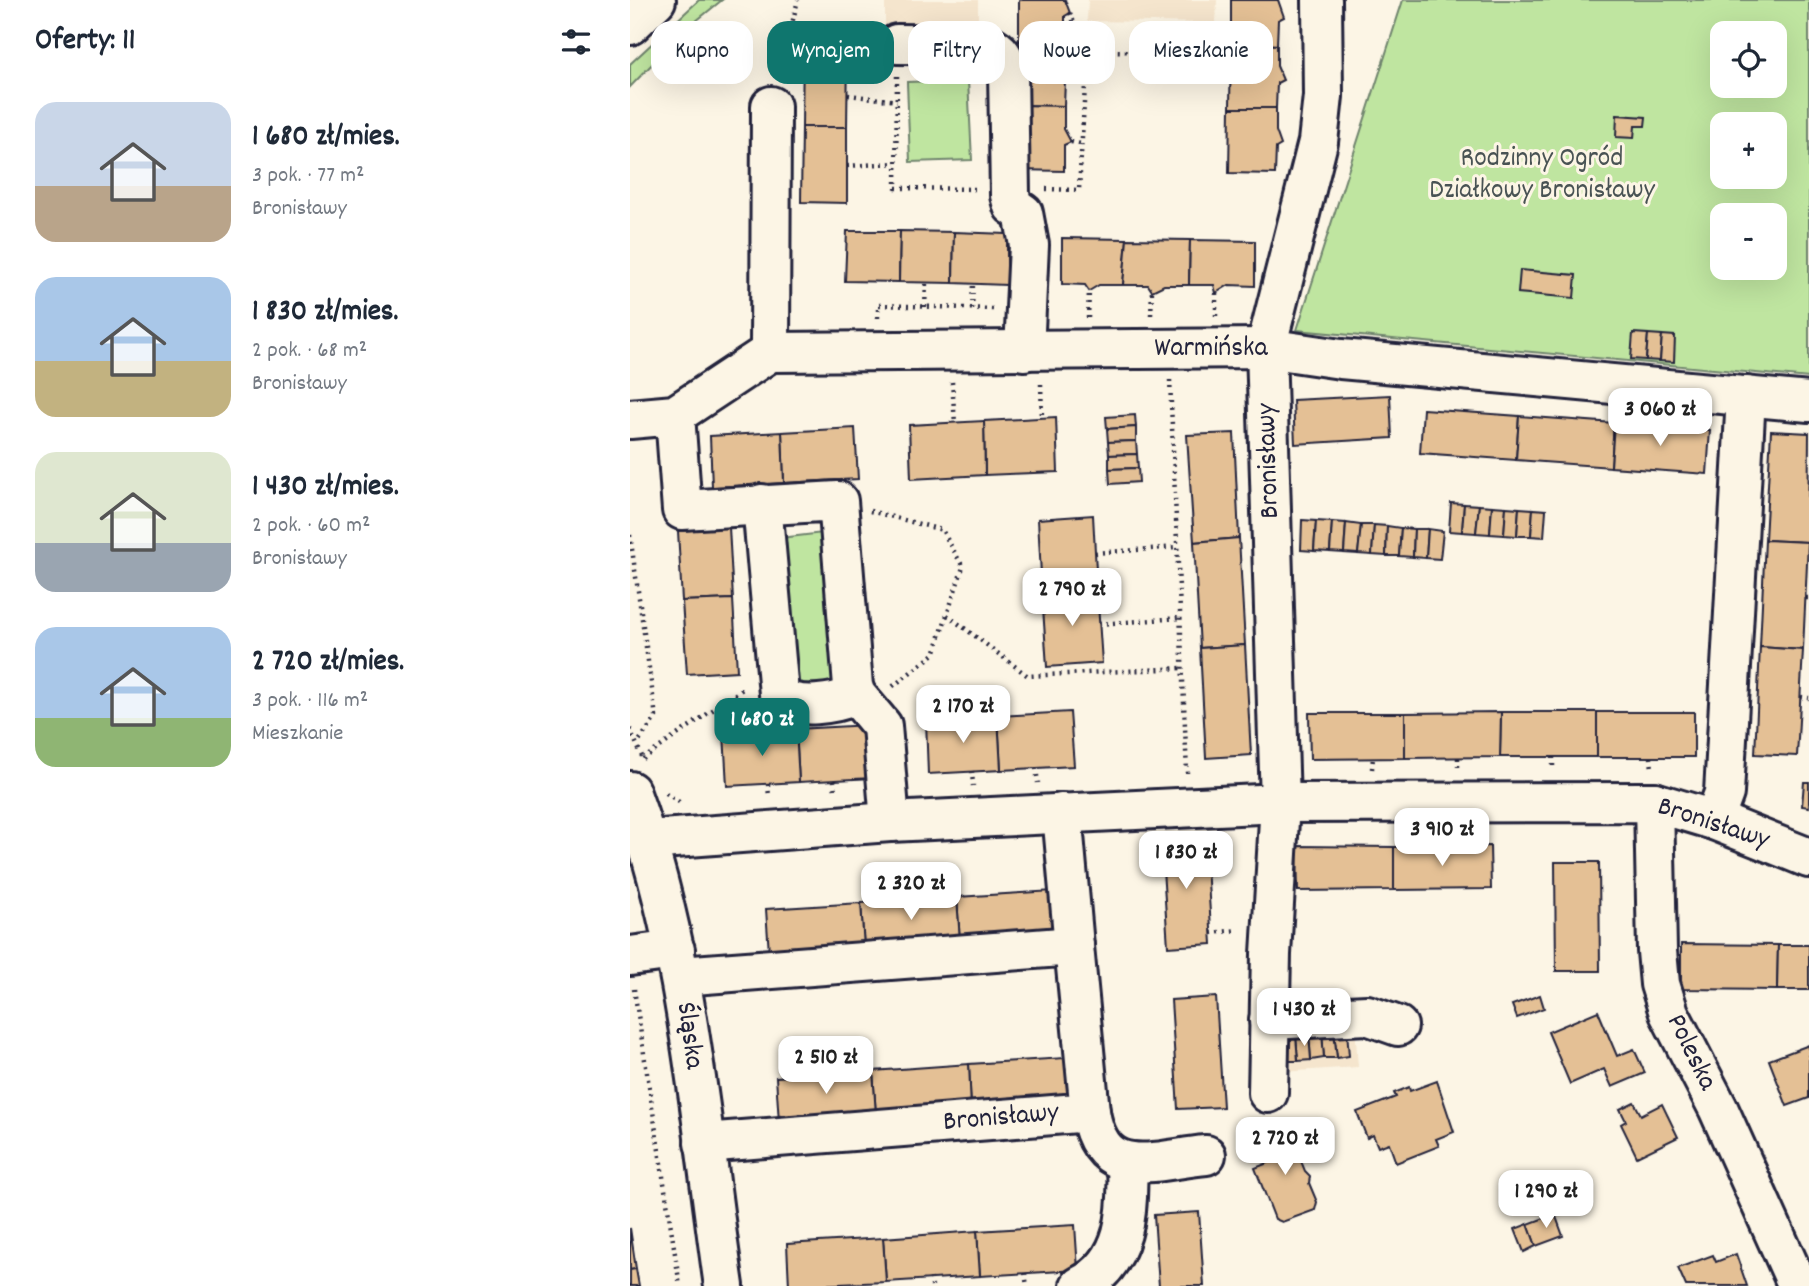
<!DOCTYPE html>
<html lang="pl">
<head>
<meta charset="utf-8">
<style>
	:root { --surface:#fff; --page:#f2f2f3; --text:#1f2937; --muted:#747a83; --accent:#0f766e }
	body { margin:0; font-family:Dekko,sans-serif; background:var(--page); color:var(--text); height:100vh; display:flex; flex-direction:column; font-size:26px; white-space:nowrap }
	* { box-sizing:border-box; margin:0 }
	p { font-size:23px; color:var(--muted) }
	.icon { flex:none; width:38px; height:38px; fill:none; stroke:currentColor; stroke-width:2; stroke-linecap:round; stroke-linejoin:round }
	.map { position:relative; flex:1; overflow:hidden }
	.side { display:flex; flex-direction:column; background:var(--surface); width:630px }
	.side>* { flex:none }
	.guide { position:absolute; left:21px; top:21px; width:665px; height:63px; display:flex; gap:14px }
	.tools { position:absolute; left:1080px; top:21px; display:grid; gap:14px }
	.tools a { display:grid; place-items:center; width:77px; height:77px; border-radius:14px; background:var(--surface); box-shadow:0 7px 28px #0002; font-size:35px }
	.price { position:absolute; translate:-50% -60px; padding:0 16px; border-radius:14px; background:#fff; color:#222; font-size:23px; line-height:46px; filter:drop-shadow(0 2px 4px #0008) }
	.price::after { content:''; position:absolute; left:50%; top:42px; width:21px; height:16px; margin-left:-10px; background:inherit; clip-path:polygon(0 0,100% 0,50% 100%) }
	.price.current { background:var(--accent); color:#fff }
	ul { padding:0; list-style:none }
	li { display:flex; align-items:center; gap:21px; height:175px; padding:0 35px }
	li span { display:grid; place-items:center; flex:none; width:196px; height:140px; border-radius:21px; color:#555 }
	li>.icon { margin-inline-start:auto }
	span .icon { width:84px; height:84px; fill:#fffc; stroke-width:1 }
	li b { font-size:30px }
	h2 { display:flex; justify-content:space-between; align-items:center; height:84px; padding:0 35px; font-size:30px }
	.pill { padding:0 24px; border-radius:21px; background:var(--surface); box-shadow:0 7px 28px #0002; font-size:24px; line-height:63px }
	.pill.current { background:var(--accent); color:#fff }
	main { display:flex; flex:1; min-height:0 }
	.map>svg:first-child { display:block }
	.built { fill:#f5e5cd }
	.green { fill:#bfe5a0; stroke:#70846e; stroke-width:2; fill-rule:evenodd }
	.building { fill:#e4c095; stroke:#22223b; stroke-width:2 }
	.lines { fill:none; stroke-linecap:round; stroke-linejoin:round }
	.minor-casing { stroke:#22223b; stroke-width:44 }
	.path { stroke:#22223b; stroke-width:4.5; stroke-dasharray:2 5; stroke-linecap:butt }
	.minor { stroke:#fcf5e5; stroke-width:38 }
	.labels { text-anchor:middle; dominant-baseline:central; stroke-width:6; stroke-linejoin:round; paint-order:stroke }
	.park-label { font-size:28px; fill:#495354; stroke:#fcf5e5 }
	.street-label { font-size:28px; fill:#22223b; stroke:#fcf5e5 }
</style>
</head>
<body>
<main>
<section class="side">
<h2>Oferty: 11<svg class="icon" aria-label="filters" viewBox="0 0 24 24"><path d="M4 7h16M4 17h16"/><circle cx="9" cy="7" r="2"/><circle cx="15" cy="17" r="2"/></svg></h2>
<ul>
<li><span style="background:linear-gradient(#c9d6e8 60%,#b9a48a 0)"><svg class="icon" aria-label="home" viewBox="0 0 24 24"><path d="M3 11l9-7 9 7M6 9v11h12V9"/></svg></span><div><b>1 680 zł/mies.</b><p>3 pok. · 77 m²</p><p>Bronisławy</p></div></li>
<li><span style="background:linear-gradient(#a9c7e8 60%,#c2b280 0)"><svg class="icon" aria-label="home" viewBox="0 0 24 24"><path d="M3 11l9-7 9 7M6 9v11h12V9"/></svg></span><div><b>1 830 zł/mies.</b><p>2 pok. · 68 m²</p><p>Bronisławy</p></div></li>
<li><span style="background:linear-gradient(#dfe7d0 65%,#9aa5b1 0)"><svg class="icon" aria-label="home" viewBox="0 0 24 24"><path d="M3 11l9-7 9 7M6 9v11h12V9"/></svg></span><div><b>1 430 zł/mies.</b><p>2 pok. · 60 m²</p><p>Bronisławy</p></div></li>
<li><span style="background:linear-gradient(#a9c7e8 65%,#8fb573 0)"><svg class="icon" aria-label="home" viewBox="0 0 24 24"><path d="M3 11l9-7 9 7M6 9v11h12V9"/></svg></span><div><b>2 720 zł/mies.</b><p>3 pok. · 116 m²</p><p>Mieszkanie</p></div></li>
</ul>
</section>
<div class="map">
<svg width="1179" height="1286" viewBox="0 0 1179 1286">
	<rect width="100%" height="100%" fill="#fcf5e5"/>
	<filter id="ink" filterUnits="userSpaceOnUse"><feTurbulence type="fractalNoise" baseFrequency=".0143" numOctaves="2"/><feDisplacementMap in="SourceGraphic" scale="14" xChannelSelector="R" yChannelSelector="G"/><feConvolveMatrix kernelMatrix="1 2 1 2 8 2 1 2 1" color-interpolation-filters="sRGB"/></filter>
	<g filter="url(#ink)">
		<g class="built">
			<path d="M 255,0 L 348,0 L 348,26 L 255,27 Z"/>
			<path d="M 458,0 L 587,0 L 586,23 L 457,21 Z"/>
			<path d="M 725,1025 L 728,1067 L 651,1072 L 648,1031 Z"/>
		</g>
		<g class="green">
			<path d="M 69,0 L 92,0 L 55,30 L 0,87 L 0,64 Z"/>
			<path d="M 773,0 L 1179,0 L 1179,378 L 667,330 ZM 1092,33 L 1144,33 L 1144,86 L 1092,86 ZM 1092,124 L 1144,124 L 1144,177 L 1092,177 ZM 1092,215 L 1144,215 L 1144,268 L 1092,268 Z"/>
			<path d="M 338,80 L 342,160 L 280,162 L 277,82 Z"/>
			<path d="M 201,532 L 206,682 L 166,684 L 151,538 Z"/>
		</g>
		<g class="building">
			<path d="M 389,0 L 435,0 L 440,13 L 435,16 L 435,40 L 389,41 Z"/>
			<path d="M 601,0 L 648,0 L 654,17 L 648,20 L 647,45 L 601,43 Z"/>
			<path d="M 435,40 L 435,64 L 441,77 L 435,80 L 434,106 L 388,105 L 389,41 Z"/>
			<path d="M 601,43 L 647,45 L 647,66 L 653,80 L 647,83 L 646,108 L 600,108 Z"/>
			<path d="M 173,49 L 218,50 L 217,127 L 172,127 Z"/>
			<path d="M 388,105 L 434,106 L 434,129 L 441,142 L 434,145 L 434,171 L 388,170 Z"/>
			<path d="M 600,108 L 646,108 L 646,131 L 651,145 L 646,148 L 645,174 L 599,173 Z"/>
			<path d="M 987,115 L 1016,117 L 1015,126 L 1005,126 L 1004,138 L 986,137 Z"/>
			<path d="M 172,127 L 217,127 L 217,203 L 171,202 Z"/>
			<path d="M 217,231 L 270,231 L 269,282 L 215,281 Z"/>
			<path d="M 270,231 L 324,232 L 323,283 L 269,282 Z"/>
			<path d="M 324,232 L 377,234 L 377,285 L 323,283 Z"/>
			<path d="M 432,238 L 497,239 L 493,285 L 469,285 L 459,291 L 455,285 L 432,284 Z"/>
			<path d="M 497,239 L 560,240 L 559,285 L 534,285 L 522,291 L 518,285 L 493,285 Z"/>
			<path d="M 560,240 L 625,241 L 625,286 L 599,285 L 586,293 L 584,285 L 559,285 Z"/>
			<path d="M 890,270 L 946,275 L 944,298 L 888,293 Z"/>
			<path d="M 1003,333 L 1018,334 L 1016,360 L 1001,359 Z"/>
			<path d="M 1018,334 L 1032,335 L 1030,361 L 1016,360 Z"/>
			<path d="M 1032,335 L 1045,336 L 1044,362 L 1030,361 Z"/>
			<path d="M 760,395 L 762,438 L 665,444 L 663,400 Z"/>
			<path d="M 793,409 L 889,416 L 886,460 L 790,453 Z"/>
			<path d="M 505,415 L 506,427 L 477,429 L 476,417 Z"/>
			<path d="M 889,416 L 984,423 L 981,467 L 886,460 Z"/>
			<path d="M 426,417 L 428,472 L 355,475 L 354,421 Z"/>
			<path d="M 354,421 L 355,475 L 281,479 L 279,425 Z"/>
			<path d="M 984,423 L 1080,430 L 1077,474 L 981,467 Z"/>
			<path d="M 506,427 L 506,441 L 478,442 L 477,429 Z"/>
			<path d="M 225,428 L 228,479 L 154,483 L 152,432 Z"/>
			<path d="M 1141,431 L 1179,433 L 1178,542 L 1135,540 Z"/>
			<path d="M 152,432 L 154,483 L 82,487 L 80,436 Z"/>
			<path d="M 604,433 L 609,538 L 564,542 L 557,435 Z"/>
			<path d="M 506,441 L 507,454 L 479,455 L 478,442 Z"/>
			<path d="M 507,454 L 508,468 L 479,469 L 479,455 Z"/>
			<path d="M 508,468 L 509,482 L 480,484 L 479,469 Z"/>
			<path d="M 821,503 L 834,504 L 832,532 L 819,531 Z"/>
			<path d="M 834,504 L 849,505 L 846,533 L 832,532 Z"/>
			<path d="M 849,505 L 862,506 L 860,534 L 846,533 Z"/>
			<path d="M 862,506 L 876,507 L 874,535 L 860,534 Z"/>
			<path d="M 876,507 L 889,508 L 887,536 L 874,535 Z"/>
			<path d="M 889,508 L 903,509 L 901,536 L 887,536 Z"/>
			<path d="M 903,509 L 916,510 L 914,537 L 901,536 Z"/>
			<path d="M 463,515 L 467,589 L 412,593 L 408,519 Z"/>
			<path d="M 672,520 L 686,521 L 684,551 L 671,550 Z"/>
			<path d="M 686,521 L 702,522 L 700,552 L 684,551 Z"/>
			<path d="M 702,522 L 716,523 L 714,553 L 700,552 Z"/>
			<path d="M 716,523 L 731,525 L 728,554 L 714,553 Z"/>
			<path d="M 731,525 L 744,525 L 742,555 L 728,554 Z"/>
			<path d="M 744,525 L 757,526 L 756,556 L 742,555 Z"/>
			<path d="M 757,526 L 771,528 L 769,556 L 756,556 Z"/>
			<path d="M 99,527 L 103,599 L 52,601 L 48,531 Z"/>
			<path d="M 771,528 L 784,529 L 783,557 L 769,556 Z"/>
			<path d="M 784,529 L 798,529 L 796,558 L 783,557 Z"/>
			<path d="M 798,529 L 813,531 L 810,559 L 796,558 Z"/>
			<path d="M 609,538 L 615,645 L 570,648 L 564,542 Z"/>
			<path d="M 1135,540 L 1178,542 L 1173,650 L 1130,647 Z"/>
			<path d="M 467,589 L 472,663 L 417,667 L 412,593 Z"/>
			<path d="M 103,599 L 107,671 L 57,674 L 52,601 Z"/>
			<path d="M 615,645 L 621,755 L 576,758 L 570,648 Z"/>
			<path d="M 1130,647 L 1173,650 L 1167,756 L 1125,754 Z"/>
			<path d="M 440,712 L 444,766 L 371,770 L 368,716 Z"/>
			<path d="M 871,712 L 967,712 L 967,757 L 870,757 Z"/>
			<path d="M 871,712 L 870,757 L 775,758 L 775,713 Z"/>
			<rect x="967" y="712" width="97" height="45"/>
			<path d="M 679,713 L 775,713 L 775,758 L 680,759 Z"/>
			<path d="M 368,716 L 371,770 L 298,774 L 296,720 Z"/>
			<path d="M 239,725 L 242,778 L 169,782 L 166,729 Z"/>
			<path d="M 166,729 L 169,782 L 97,786 L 94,733 Z"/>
			<path d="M 1174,782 L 1179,782 L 1179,807 L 1172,806 Z"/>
			<path d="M 575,835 L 582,944 L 538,947 L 531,838 Z"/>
			<path d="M 667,846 L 764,847 L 764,890 L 668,891 Z"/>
			<path d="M 860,846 L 861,889 L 764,890 L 764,847 Z"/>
			<path d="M 925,862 L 969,862 L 970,971 L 926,971 Z"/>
			<path d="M 424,891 L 427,936 L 330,942 L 327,897 Z"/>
			<path d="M 327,897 L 330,942 L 234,948 L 231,903 Z"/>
			<path d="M 231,903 L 234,948 L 139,953 L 136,909 Z"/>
			<path d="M 1051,944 L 1148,945 L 1147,990 L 1051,989 Z"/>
			<path d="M 1148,945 L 1179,945 L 1179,990 L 1147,990 Z"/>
			<path d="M 910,995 L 914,1008 L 887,1018 L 882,1005 Z"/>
			<path d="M 586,997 L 593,1107 L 548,1109 L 541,1000 Z"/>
			<path d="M 968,1011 L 987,1056 L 1004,1049 L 1015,1073 L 982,1087 L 974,1069 L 940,1084 L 918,1032 Z"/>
			<path d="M 717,1031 L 719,1056 L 707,1058 L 704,1032 Z"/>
			<path d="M 704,1032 L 707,1058 L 694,1058 L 692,1033 Z"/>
			<path d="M 692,1033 L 694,1058 L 681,1060 L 679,1034 Z"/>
			<path d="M 679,1034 L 681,1060 L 668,1061 L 666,1036 Z"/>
			<path d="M 652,1036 L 666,1036 L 668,1061 L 654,1061 Z"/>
			<path d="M 1179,1045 L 1179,1098 L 1157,1106 L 1139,1060 Z"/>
			<path d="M 435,1058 L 438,1102 L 341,1109 L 339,1064 Z"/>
			<path d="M 339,1064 L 341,1109 L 246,1115 L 243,1071 Z"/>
			<path d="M 243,1071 L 246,1115 L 149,1122 L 146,1077 Z"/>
			<path d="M 807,1081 L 824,1132 L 806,1139 L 809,1146 L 766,1163 L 759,1143 L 748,1147 L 743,1135 L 737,1138 L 727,1112 L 766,1097 L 764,1093 L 779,1087 L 780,1091 Z"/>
			<path d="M 1004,1102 L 1011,1115 L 1032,1104 L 1048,1137 L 1007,1157 L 991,1124 L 996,1121 L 990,1109 Z"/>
			<path d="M 657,1126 L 675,1171 L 680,1176 L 679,1183 L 687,1202 L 685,1210 L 652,1222 L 645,1219 L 625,1168 L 638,1163 L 628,1137 Z"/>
			<path d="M 569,1212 L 574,1286 L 529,1286 L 524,1215 Z"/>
			<path d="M 925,1214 L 933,1236 L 906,1246 L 898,1224 Z"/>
			<path d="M 898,1224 L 906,1246 L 894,1252 L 885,1229 Z"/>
			<path d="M 445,1225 L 448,1270 L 350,1276 L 347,1231 Z"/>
			<path d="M 0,1228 L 6,1269 L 0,1270 Z"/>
			<path d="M 347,1231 L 350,1276 L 256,1282 L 253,1238 Z"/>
			<path d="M 253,1238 L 256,1282 L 159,1286 L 157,1244 Z"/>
			<path d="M 1106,1254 L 1117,1286 L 1056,1286 L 1048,1268 L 1083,1255 L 1086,1262 Z"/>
			<path d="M 6,1269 L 9,1286 L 0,1286 L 0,1270 Z"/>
		</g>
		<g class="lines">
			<g class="minor-casing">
				<g id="minor">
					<path d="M 0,25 L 26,0"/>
					<path d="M 267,44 L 359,45 C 371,50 374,57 378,70 L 380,195 L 383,206 L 393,213 L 399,245 L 394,351"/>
					<path d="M 140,352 L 141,106"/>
					<path d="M 45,415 L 52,510 L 208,501 L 223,686 L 226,695 L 252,726 L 260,822"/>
					<path d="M 0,419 L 45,415 L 140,352 L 636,348 L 711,359 L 1179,402"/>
					<path d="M 132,504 L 149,694 C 165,712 207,703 226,695"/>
					<path d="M 0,791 C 58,948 70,1121 94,1286"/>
					<path d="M 1024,802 L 1027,951 L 1030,984 L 1039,1013 L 1088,1108 L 1168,1286"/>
					<path d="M 432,813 L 444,946"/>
					<path d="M 1084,820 L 1094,793 L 1116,396"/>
					<path d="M 18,840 L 260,822 L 650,803 L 1024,802 L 1084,820 L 1179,858"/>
					<path d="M 0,956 L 45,950"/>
					<path d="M 50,976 L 444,946 L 460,1112 L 74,1143"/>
					<path d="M 639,1020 L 737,1015 L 768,1026"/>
					<path d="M 638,1093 L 641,954 L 650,803 L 636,348 L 688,142 L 693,96 L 692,0"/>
					<path d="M 460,1112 C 472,1183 522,1160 576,1155"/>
					<path d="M 450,1286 C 497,1263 499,1210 497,1163"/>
				</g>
			</g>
			<g class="path">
				<path d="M 440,13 L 456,51"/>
				<path d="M 149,75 L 168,0"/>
				<path d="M 267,76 L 266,188 L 348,189"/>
				<path d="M 441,77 L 454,78"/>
				<path d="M 218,95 L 267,101"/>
				<path d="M 441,142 L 451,144"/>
				<path d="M 217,166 L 266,163"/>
				<path d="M 416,189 L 449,190 L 457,51 L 569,52"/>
				<path d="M 295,307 L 296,283"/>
				<path d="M 342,309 L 343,284"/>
				<path d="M 521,315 L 522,291"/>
				<path d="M 586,316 L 586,293"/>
				<path d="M 248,318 L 248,305 L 363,309"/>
				<path d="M 458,318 L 459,291"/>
				<path d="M 540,380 L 557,773"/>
				<path d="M 322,382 L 325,423"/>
				<path d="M 411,384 L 412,418"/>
				<path d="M 240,511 L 312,530 L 333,567 L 304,654 L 262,687"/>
				<path d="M 0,535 L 26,717 L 7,744"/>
				<path d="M 465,553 L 547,547"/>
				<path d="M 1176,598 L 1179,598"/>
				<path d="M 317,615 L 398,676 L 552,668"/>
				<path d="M 469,624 L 550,618"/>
				<path d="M 1171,697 L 1179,698"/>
				<path d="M 0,729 L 14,761"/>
				<path d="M 923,757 L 923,770"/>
				<path d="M 1021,757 L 1022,770"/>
				<path d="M 828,758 L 828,768"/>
				<path d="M 13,759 L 114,688"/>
				<path d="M 406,768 L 408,783"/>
				<path d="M 742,769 L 743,757"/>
				<path d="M 342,771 L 343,786"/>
				<path d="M 204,780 L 205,793"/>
				<path d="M 138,784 L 139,797"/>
				<path d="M 36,793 L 52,804"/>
				<path d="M 581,933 L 608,930"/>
				<path d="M 4,989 L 50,1286"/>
				<path d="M 395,1273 L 397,1286"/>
				<path d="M 301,1278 L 302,1286"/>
				<path d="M 212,1284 L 212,1286"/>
			</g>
			<use href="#minor" class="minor"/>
		</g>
	</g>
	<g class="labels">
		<g class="park-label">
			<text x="912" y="160">Rodzinny Ogród<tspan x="912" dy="32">Działkowy Bronisławy</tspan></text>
		</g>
		<g class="street-label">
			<text x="581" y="350">Warmińska</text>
			<text transform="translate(640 461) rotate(-92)">Bronisławy</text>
			<text transform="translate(1083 825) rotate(18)">Bronisławy</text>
			<text transform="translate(58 1036) rotate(82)">Śląska</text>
			<text transform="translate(1060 1053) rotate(64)">Poleska</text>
			<text transform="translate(371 1119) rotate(-5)">Bronisławy</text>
		</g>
	</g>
</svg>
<div class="tools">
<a><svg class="icon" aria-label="locate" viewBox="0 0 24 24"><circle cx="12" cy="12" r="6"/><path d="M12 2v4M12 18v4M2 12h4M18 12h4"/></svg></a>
<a>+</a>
<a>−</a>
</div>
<b class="price" style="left:1030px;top:448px">3 060 zł</b>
<b class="price" style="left:442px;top:628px">2 790 zł</b>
<b class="price" style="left:333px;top:745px">2 170 zł</b>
<b class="price current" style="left:132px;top:758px">1 680 zł</b>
<b class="price" style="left:812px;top:868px">3 910 zł</b>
<b class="price" style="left:556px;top:891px">1 830 zł</b>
<b class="price" style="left:281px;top:922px">2 320 zł</b>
<b class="price" style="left:674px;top:1048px">1 430 zł</b>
<b class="price" style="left:196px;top:1096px">2 510 zł</b>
<b class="price" style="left:655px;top:1177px">2 720 zł</b>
<b class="price" style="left:916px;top:1230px">1 290 zł</b>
<div class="guide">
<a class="pill">Kupno</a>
<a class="pill current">Wynajem</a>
<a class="pill">Filtry</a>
<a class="pill">Nowe</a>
<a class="pill">Mieszkanie</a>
</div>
</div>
</main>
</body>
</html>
